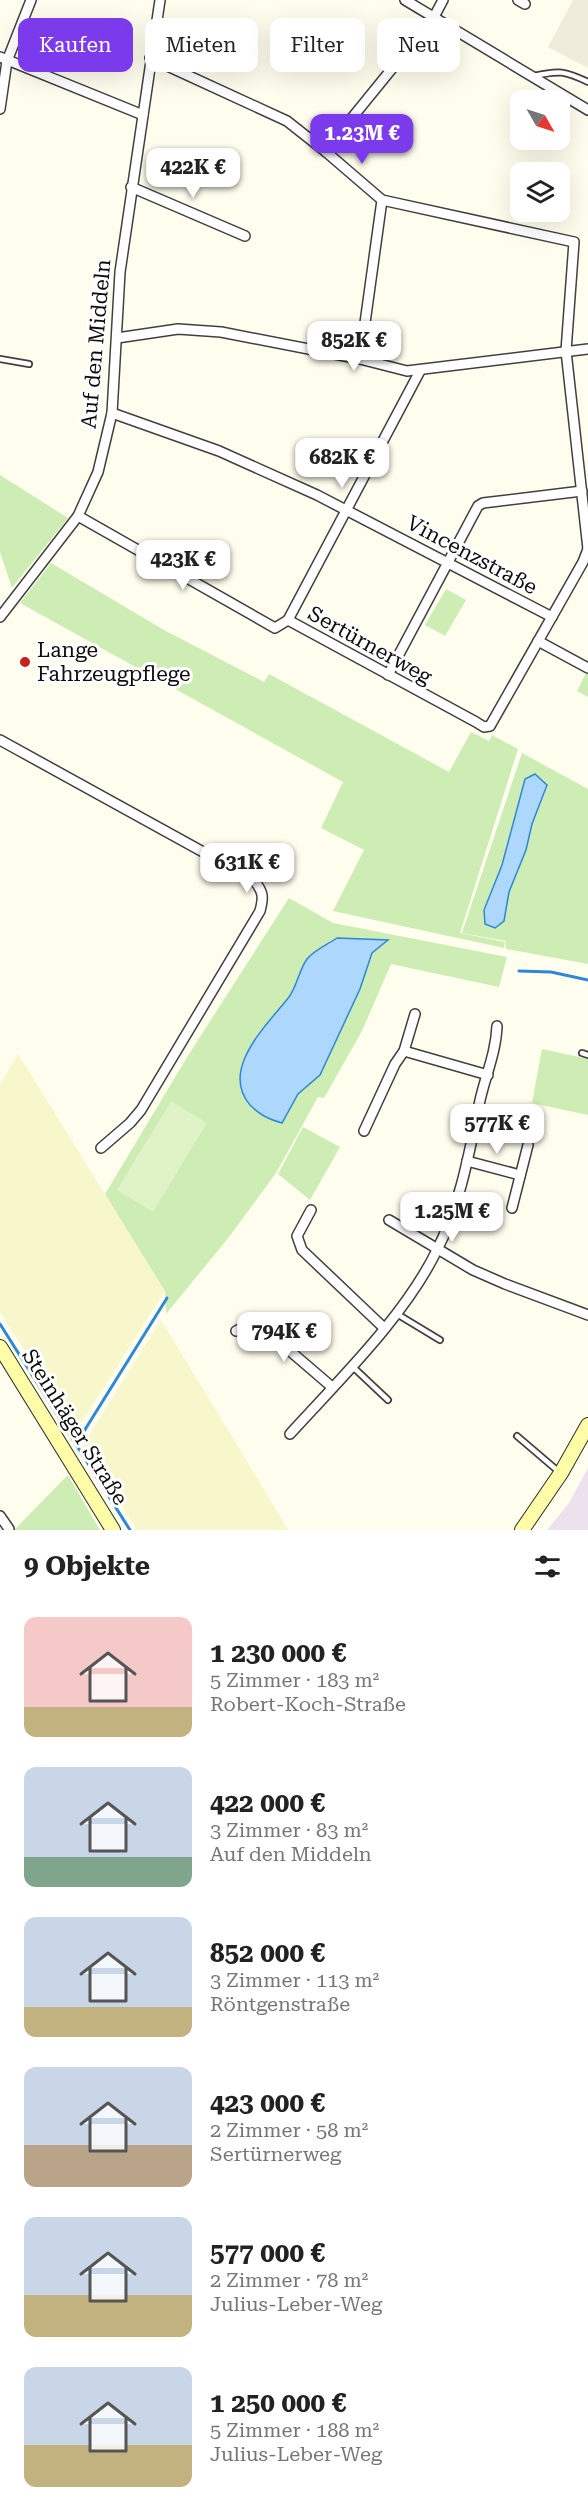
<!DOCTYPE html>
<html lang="de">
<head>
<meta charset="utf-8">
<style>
	:root { --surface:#fff; --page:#f6f6f6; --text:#222; --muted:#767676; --accent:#7c3aed }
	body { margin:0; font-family:"Roboto Serif",serif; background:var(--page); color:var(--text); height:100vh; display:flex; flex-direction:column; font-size:22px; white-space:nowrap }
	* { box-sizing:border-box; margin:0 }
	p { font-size:20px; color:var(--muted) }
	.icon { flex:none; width:33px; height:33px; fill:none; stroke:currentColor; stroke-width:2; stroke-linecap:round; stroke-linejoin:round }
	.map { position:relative; height:1530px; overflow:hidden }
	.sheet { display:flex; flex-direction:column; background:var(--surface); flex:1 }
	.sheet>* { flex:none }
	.hud { position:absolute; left:18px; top:18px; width:552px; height:54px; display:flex; gap:12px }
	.needle { width:39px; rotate:129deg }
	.tools { position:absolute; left:510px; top:90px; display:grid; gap:12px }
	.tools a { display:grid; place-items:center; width:60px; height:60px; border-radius:12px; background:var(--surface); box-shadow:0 6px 24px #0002; font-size:30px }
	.price { position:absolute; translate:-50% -51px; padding:0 14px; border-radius:12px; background:#fff; color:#222; font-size:20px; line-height:39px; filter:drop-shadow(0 2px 3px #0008) }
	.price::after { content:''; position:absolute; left:50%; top:36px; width:18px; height:14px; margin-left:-9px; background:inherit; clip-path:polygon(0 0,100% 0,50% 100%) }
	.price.on { background:var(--accent); color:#fff }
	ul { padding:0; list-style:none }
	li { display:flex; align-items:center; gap:18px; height:150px; padding:0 24px }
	li span { display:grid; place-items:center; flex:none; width:168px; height:120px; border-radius:12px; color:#555 }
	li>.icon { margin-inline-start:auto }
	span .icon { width:72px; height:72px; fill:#fffc; stroke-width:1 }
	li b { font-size:26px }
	h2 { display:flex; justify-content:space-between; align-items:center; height:72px; padding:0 24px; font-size:26px }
	.tag { padding:0 21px; border-radius:12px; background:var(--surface); box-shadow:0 6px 24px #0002; font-size:21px; line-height:54px }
	.tag.on { background:var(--accent); color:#fff }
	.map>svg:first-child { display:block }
	.industrial { fill:#ece1ed }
	.farmland { fill:#f7f7cb }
	.green { fill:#cdedb4; fill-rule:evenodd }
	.pitch { fill:#e0f3c6 }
	.plaza { fill:#f0ecdc }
	.water { fill:#add8fb; stroke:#2f87d8; stroke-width:1.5 }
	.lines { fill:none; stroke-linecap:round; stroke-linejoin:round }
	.stream { stroke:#2f87d8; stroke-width:3 }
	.lane-casing { stroke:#404040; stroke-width:8 }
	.street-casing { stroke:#404040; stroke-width:12 }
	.secondary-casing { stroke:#2f2f2f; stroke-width:16 }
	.lane { stroke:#fff; stroke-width:4.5 }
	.street { stroke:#fff; stroke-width:9 }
	.secondary { stroke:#fffca8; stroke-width:14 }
	.poi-dot { fill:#c8201a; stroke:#fff; stroke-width:2 }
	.labels { text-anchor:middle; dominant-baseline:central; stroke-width:6; stroke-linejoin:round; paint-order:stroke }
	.street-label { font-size:21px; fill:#0d0d0d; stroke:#fff }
	.poi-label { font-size:21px; fill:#0d0d0d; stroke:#fff; text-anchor:start }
</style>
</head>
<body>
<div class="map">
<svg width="588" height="1530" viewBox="0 0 588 1530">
	<rect width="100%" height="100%" fill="#fffded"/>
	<path class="industrial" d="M 588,1468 L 588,1530 L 547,1530 L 569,1503 Z"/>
	<g class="farmland">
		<path d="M 18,1054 L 165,1291 L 76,1431 L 0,1312 L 0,1084 Z"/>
		<path d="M 161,1320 L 257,1478 L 288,1530 L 137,1530 L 83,1445 Z"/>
	</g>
	<g class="green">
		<path d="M 0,475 L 68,518 L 12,588 L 0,552 Z"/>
		<path d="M 51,563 L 164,630 L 264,682 L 269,674 L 449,772 L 471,732 L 489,741 L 492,735 L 518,749 L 460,933 L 505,942 L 504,948 L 333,911 L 364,850 L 321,828 L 343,782 L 20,603 Z"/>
		<path d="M 446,589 L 466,600 L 445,636 L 425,625 Z"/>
		<path d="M 587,671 L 588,671 L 588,697 L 577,691 Z"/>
		<path d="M 522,753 L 588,789 L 588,964 L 506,949 L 506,941 L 462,933 ZM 547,786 L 532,824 L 526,850 L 509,892 L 484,910 L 502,865 Z"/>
		<path d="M 289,898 L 333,923 L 507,957 L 499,987 L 391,964 L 362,1031 L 324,1098 L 318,1097 L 276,1173 L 229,1237 L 166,1314 L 165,1291 L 105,1194 L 189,1054 ZM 387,941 L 372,953 L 360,989 L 320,1074 L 298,1094 L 249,1048 L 291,994 L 307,958 Z"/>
		<path d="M 542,1049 L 588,1059 L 588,1115 L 532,1103 Z"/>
		<path d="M 303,1127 L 340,1147 L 310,1200 L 278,1174 Z"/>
		<path d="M 68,1475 L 100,1530 L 15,1530 L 15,1529 Z"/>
	</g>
	<path class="pitch" d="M 171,1101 L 207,1123 L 153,1212 L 117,1190 Z"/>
	<path class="plaza" d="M 573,0 L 588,0 L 588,68 L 548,47 Z"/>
	<g class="water">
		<path d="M 535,774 L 547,785 L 532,824 L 526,850 L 509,892 L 504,921 L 495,928 L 485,924 L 484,910 L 502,865 L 525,779 Z"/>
		<path d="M 337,938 L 388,940 L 372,953 L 360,989 L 320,1075 L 298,1094 L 282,1123 C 268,1119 260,1115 250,1105 C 219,1069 268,1024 289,997 C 297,986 299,970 307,959 C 313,951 328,944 337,938 Z"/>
	</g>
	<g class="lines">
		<g class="stream">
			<path d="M 519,971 L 551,972 L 588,980"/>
			<path d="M 0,1324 L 130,1530"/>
			<path d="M 76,1444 L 167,1298"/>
		</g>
		<g class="lane-casing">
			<g id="lane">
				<path d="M 534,76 C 559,70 565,71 588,82"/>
				<path d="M 0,359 L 29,364"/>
				<path d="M 582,1053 L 588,1055"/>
				<path d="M 397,1314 L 440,1340"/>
				<path d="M 353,1367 L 388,1400"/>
				<path d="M 517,1436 L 558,1471"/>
			</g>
		</g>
		<g class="street-casing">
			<g id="street">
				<path d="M 405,0 L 588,110"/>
				<path d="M 518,0 L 525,4"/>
				<path d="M 0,57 L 143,115"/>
				<path d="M 150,58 L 287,121 L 325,151 L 382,200 L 574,242 L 566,351 L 588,549"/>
				<path d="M 0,109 L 7,61 L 31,0"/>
				<path d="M 325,151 L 434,17 L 443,0"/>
				<path d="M 131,187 L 245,236"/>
				<path d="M 117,338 L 178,329 L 221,332 L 360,359 L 407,371 L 588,349"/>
				<path d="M 360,359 L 382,200"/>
				<path d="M 112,413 L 219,451 L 317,495 L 552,617"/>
				<path d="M 78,516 L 275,628 L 288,620"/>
				<path d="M 0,617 L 78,516 L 98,472 L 112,413 L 120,272 L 160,0"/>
				<path d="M 288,620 L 476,722 L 484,727 L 490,726 L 583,562 L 588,549"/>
				<path d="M 288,620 L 420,371"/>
				<path d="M 538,641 L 588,668"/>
				<path d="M 388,675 L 478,506 L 483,503 L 582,491"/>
				<path d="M 0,740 L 254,880 C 263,892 264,896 260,911 L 141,1110 L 130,1123 L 101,1148"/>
				<path d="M 404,1051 L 488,1075"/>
				<path d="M 364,1131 L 395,1064 L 404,1051 L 415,1014"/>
				<path d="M 467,1161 L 520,1175"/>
				<path d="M 512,1208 L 528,1145"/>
				<path d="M 311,1210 L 297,1236 L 302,1250 L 383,1327"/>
				<path d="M 389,1220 L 473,1270 L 505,1284 L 588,1315"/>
				<path d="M 236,1331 L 255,1321 L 332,1387"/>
				<path d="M 290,1434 C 340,1379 405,1316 437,1250 C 460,1205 469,1154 479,1105 C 484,1079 496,1054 497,1026"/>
				<path d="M 0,1516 L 9,1529"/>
			</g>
		</g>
		<g class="secondary-casing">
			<g id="secondary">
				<path d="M 0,1347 L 113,1530"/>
				<path d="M 522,1530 L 561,1473 L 588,1425"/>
			</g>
		</g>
		<use href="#lane" class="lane"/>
		<use href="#street" class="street"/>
		<use href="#secondary" class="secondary"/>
	</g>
	<circle class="poi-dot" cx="25" cy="662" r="6"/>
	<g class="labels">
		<g class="street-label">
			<text transform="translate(96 344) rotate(-85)">Auf den Middeln</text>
			<text transform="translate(472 555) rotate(28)">Vincenzstraße</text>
			<text transform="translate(370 645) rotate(29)">Sertürnerweg</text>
			<text transform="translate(75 1427) rotate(58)">Steinhäger Straße</text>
		</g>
		<g class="poi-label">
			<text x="37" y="650">Lange<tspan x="37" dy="24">Fahrzeugpflege</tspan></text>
		</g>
	</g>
</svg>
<div class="tools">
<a><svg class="needle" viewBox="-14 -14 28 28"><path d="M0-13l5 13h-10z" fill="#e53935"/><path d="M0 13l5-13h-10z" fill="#767676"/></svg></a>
<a><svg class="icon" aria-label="layers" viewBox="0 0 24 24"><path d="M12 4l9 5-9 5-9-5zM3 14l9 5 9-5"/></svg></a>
</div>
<b class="price on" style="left:362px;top:165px">1.23M €</b>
<b class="price" style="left:193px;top:199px">422K €</b>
<b class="price" style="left:354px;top:372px">852K €</b>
<b class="price" style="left:342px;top:489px">682K €</b>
<b class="price" style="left:183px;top:591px">423K €</b>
<b class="price" style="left:247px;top:894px">631K €</b>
<b class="price" style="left:497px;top:1155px">577K €</b>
<b class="price" style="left:452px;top:1243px">1.25M €</b>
<b class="price" style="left:284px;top:1363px">794K €</b>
<div class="hud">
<a class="tag on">Kaufen</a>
<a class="tag">Mieten</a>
<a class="tag">Filter</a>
<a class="tag">Neu</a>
</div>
</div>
<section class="sheet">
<h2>9 Objekte<svg class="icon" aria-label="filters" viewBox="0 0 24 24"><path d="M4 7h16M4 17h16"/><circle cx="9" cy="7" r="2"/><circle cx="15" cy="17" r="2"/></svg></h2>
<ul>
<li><span style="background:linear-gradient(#f6c9c9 75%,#c2b280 0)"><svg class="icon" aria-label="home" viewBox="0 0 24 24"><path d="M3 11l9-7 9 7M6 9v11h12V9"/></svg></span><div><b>1 230 000 €</b><p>5 Zimmer · 183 m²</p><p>Robert-Koch-Straße</p></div></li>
<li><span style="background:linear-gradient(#c9d6e8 75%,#7fa58c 0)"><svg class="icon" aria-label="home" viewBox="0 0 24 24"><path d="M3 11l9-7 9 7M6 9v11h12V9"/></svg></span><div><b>422 000 €</b><p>3 Zimmer · 83 m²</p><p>Auf den Middeln</p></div></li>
<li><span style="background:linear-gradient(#c9d6e8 75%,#c2b280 0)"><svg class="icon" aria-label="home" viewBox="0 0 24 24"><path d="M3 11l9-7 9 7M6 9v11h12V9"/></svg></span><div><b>852 000 €</b><p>3 Zimmer · 113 m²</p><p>Röntgenstraße</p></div></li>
<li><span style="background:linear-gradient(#c9d6e8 65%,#b9a48a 0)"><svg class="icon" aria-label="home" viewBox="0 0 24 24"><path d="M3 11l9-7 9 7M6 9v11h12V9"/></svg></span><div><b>423 000 €</b><p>2 Zimmer · 58 m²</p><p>Sertürnerweg</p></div></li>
<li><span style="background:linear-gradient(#c9d6e8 65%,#c2b280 0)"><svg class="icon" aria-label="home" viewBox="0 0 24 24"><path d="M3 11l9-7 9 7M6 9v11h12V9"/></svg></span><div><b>577 000 €</b><p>2 Zimmer · 78 m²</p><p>Julius-Leber-Weg</p></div></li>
<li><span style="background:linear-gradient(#c9d6e8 65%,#c2b280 0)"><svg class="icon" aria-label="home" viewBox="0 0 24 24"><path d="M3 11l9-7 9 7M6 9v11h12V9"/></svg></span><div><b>1 250 000 €</b><p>5 Zimmer · 188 m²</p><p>Julius-Leber-Weg</p></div></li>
</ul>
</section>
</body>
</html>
